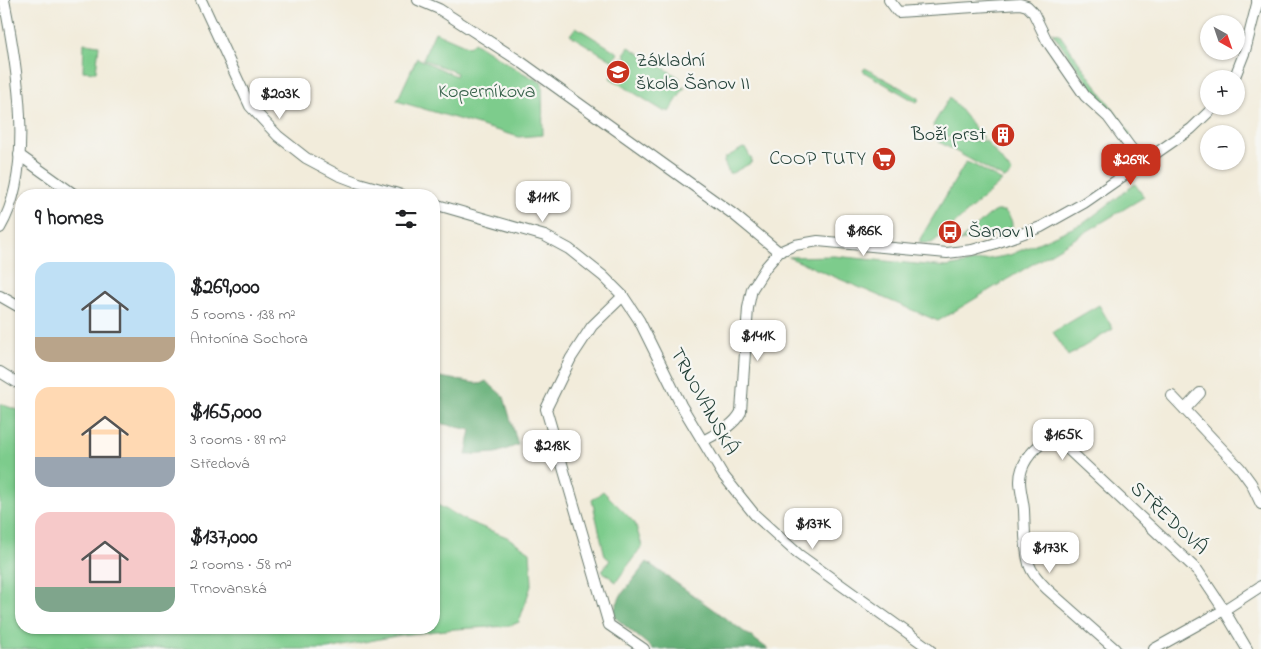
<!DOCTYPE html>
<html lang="en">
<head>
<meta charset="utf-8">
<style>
	:root { --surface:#fff; --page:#f2f2f2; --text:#202124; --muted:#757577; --accent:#c8321e }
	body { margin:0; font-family:"Indie Flower",sans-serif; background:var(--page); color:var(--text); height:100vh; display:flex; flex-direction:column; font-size:19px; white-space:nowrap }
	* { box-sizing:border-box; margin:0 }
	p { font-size:16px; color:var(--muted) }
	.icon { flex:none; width:28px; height:28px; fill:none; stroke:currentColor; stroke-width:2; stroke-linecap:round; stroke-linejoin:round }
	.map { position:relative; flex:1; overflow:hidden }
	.side { position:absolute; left:15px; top:189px; width:425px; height:445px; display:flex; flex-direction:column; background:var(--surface); border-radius:20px; box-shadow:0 1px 4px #0004 }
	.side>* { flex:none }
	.needle { width:32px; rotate:140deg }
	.tools { position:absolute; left:1200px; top:15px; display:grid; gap:10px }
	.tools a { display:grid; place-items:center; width:45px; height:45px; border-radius:50%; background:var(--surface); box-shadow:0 1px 4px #0004; font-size:25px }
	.price { position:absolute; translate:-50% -42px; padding:0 11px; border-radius:10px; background:#fff; color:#222; font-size:16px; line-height:32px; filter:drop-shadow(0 1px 2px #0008) }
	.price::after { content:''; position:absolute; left:50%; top:30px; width:15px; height:11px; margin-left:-8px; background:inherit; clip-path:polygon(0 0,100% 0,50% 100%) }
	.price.active { background:var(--accent); color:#fff }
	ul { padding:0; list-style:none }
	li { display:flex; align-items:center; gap:15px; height:125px; padding:0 20px }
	li span { display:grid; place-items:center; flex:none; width:140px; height:100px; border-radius:15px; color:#555 }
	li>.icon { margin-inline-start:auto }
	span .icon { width:60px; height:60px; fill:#fffc; stroke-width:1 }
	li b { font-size:21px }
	h2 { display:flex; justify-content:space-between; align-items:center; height:60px; padding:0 20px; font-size:21px }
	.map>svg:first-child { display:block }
	.green { fill:#7dcc8c; stroke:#4e8460 }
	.forest { fill:#66b078; stroke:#427656 }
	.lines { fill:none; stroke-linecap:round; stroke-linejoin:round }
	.minor-casing { stroke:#697a6e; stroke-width:12 }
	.tertiary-casing { stroke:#697a6e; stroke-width:14 }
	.minor { stroke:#fff; stroke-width:10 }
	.tertiary { stroke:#fff; stroke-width:12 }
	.labels { text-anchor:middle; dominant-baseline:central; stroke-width:4.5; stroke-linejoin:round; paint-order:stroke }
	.poi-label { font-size:20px; fill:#1f3d34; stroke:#f6f6f2; text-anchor:start }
	.park-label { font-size:20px; fill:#36614a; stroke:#f6f6f2 }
	.street-label { font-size:20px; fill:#1f3d34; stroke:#f6f6f2 }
</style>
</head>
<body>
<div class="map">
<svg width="1261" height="649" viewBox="0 0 1261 649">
	<rect width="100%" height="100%" fill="#f6f6f2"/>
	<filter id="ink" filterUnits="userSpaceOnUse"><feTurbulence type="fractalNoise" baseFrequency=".02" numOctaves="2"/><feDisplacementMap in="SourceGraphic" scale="10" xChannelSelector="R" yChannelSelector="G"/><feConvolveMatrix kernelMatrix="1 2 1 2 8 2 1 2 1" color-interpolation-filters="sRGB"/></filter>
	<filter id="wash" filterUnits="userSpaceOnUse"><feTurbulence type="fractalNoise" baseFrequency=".0096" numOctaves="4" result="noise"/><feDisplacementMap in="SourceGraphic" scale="20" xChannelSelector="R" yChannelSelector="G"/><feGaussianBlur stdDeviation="1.12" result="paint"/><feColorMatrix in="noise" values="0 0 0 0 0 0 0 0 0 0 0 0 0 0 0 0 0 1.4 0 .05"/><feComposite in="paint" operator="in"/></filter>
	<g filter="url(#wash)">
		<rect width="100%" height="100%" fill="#f2ecdb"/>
		<g class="green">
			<path d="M 576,27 L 618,53 L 613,61 L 570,35 Z"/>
			<path d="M 435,32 L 469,47 L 474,42 L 516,69 L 542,83 L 543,135 L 519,137 L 397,101 L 417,58 L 456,76 L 457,73 L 423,59 Z"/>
			<path d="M 1052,32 L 1059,34 L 1062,38 L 1130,133 L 1131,140 L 1129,141 Z"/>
			<path d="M 84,43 L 99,45 L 96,72 L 83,71 Z"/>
			<path d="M 629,47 L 680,78 L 677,86 L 682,88 L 685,87 L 669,112 L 666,110 L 665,112 L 610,78 L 618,67 L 617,66 L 623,57 L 625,58 L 627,56 L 624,54 Z"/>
			<path d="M 865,68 L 919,98 L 918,101 L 916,102 L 864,72 L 863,70 Z"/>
			<path d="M 950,97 L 983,138 L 937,136 L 933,125 Z"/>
			<path d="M 938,139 L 986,141 L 1012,173 L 1005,179 L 939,142 Z"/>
			<path d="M 743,148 L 746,149 L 752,160 L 751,163 L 732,173 L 729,173 L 724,162 L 725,158 Z"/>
			<path d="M 966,162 L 974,165 L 1002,181 L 950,228 L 947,225 L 941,231 L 943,234 L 932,243 L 920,243 L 920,239 Z"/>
			<path d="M 1135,184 L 1144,197 L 938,321 L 788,257 L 834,256 L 947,267 L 1010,255 L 1084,223 Z"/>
			<path d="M 997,211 L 1004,211 C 1010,215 1014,223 1011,230 L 960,241 L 989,215 Z"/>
			<path d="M 1099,305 L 1113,329 L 1068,356 L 1053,332 Z"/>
			<path d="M 0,404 L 21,411 L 21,628 L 434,628 L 434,503 L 467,521 L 507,537 L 530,552 L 532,583 L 519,622 L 510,626 L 455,629 L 401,635 L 327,649 L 0,649 Z"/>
			<path d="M 603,491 L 635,523 L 642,546 L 616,582 L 602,571 L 610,560 L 605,556 L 592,500 Z"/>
		</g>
		<g class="forest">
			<path d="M 434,376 L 480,384 L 486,381 L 504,397 L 518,445 L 496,453 L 466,455 L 471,430 L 434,422 Z"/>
			<path d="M 647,562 L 768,649 L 653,649 L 612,615 L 621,595 Z"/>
		</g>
	</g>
	<g filter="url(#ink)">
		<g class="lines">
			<g class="minor-casing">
				<g id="minor">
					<path d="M 201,0 L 250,106 L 278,136 L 306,158 L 338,175 L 359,183 L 402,195"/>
					<path d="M 418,0 L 439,9 L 521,62 L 733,214 L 779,252"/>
					<path d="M 889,0 L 898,12 L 1020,4 L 1027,6 L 1033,12 L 1047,41 L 1085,96 L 1108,117 L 1130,147 L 1144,162"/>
					<path d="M 1234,79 L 1245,51 L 1258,0"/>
					<path d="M 19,155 L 75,195"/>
					<path d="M 434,204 L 545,236 L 569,249 L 603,276 L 623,296 L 639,320 L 681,405 L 723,475 L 755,515 L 798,554 L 930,649"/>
					<path d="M 0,228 C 35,169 17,65 4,0"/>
					<path d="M 0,296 L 21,308"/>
					<path d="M 623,296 L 592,326 L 571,358 L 546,409 L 609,625 L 644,649"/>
					<path d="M 0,372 L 21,385"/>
					<path d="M 1172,396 L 1240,468 L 1251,483 L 1261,504"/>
					<path d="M 1185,409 L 1200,393"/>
					<path d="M 703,441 C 717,433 733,427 741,412 L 748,308 L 752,289 L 766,267 L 779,252 L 795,245 L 818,241 L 947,253 L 972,250 L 993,244 L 1041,227 L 1084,203 L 1191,129 L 1215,106"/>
					<path d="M 1115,649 L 1047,589 C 1040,582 1032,574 1029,564 C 1024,546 1025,529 1024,510 C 1023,496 1017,483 1022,469 C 1027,454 1040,444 1053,435 L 1198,571 L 1224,610 L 1247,649"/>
					<path d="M 1154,649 L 1224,610 L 1261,586"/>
				</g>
			</g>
			<g class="tertiary-casing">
				<path id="tertiary" d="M 1258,0 L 1261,1"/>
			</g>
			<use href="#minor" class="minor"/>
			<use href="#tertiary" class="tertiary"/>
		</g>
	</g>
	<defs>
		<g id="school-disc" transform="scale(1.25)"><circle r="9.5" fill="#c8321e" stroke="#f6f6f2"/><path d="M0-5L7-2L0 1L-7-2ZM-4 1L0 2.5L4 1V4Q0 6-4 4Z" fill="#fff"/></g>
		<g id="building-disc" transform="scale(1.25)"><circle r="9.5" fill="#c8321e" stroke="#f6f6f2"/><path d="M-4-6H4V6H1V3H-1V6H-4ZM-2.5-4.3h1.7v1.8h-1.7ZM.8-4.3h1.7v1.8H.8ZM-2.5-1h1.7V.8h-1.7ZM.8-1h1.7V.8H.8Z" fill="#fff"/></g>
		<g id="supermarket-disc" transform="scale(1.25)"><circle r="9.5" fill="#c8321e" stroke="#f6f6f2"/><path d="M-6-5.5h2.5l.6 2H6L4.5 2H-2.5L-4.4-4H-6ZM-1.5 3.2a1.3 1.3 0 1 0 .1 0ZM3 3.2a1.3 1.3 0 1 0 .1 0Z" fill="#fff"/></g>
		<g id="bus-disc" transform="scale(1.25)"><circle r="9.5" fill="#c8321e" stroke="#f6f6f2"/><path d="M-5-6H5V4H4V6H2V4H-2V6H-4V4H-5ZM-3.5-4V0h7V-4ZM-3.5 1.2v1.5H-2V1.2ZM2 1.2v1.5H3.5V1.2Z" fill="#fff"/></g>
	</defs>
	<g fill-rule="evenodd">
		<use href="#school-disc" x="618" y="72"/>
		<use href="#building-disc" x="1003" y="135"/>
		<use href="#supermarket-disc" x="884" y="159"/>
		<use href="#bus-disc" x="950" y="232"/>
	</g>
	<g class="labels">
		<g class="poi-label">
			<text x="636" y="61">Základní<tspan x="636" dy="23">škola Šanov II</tspan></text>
			<text x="986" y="135" text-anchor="end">Boží prst</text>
			<text x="866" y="159" text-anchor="end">COOP TUTY</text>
			<text x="968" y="232">Šanov II</text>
		</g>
		<g class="park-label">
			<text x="487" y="92">Koperníkova</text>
		</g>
		<g class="street-label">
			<text transform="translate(703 402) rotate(61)">TRNOVANSKÁ</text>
			<text transform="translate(1168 519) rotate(43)">STŘEDOVÁ</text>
		</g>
	</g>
</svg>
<div class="tools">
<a><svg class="needle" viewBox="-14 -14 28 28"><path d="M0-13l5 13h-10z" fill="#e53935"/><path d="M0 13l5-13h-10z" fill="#757577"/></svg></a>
<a>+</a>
<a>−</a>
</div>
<b class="price" style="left:280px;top:120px">$203K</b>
<b class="price active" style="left:1131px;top:186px">$269K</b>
<b class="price" style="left:543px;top:223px">$111K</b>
<b class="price" style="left:864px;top:257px">$186K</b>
<b class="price" style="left:758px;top:362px">$141K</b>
<b class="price" style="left:1063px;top:461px">$165K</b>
<b class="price" style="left:552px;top:472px">$218K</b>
<b class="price" style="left:813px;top:550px">$137K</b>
<b class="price" style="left:1050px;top:574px">$173K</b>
<section class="side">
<h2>9 homes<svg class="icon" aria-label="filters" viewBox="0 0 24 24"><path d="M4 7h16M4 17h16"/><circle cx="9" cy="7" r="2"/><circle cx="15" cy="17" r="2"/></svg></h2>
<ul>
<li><span style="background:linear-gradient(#bfe0f5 75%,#b9a48a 0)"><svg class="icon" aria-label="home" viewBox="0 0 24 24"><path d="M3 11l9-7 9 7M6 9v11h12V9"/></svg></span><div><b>$269,000</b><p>5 rooms · 138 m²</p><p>Antonína Sochora</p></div></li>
<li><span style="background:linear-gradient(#ffd9b3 70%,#9aa5b1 0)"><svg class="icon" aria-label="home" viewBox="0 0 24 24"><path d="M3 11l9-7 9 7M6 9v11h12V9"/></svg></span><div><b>$165,000</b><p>3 rooms · 89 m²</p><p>Středová</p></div></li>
<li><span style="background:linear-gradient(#f6c9c9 75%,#7fa58c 0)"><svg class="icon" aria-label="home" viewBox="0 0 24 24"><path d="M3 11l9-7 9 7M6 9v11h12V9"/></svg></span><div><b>$137,000</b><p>2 rooms · 58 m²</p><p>Trnovanská</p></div></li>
</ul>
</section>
</div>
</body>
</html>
